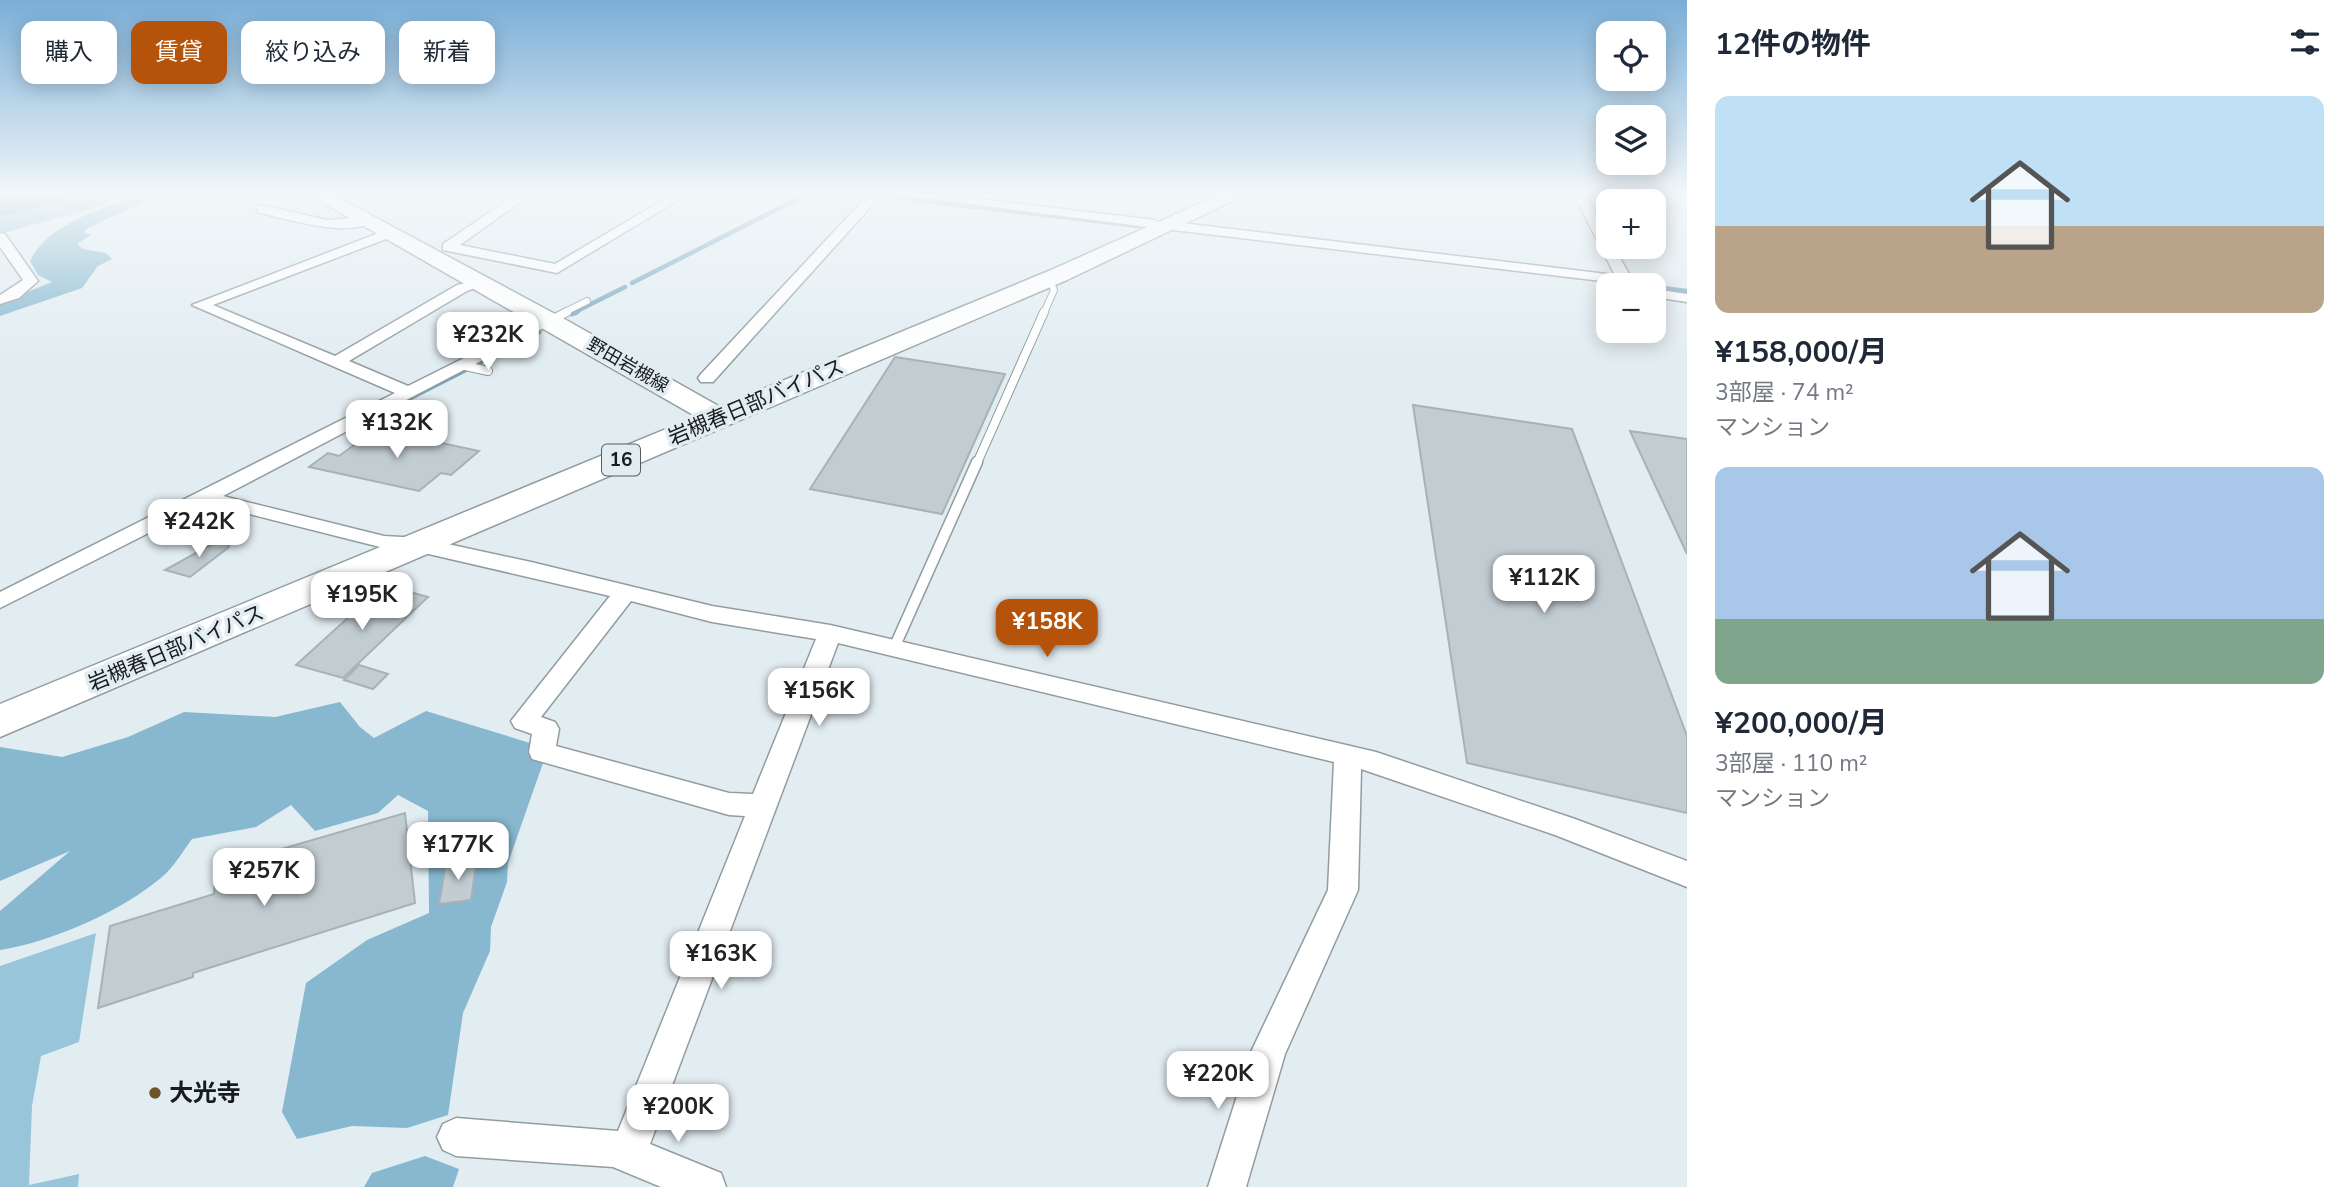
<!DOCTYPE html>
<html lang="ja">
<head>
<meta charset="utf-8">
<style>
	:root { --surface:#fff; --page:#f6f6f7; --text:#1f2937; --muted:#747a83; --accent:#b45309 }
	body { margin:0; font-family:"Nunito Sans","Noto Sans JP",sans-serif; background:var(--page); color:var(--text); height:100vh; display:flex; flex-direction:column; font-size:26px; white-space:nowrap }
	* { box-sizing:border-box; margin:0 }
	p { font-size:23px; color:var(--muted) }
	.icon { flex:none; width:38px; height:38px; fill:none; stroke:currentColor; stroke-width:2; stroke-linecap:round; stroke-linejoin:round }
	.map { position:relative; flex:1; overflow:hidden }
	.side { display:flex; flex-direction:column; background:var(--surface); width:665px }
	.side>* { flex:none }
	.banner { position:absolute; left:21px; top:21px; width:665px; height:63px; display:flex; gap:14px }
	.controls { position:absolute; left:1596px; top:21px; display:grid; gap:14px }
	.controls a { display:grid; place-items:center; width:70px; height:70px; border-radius:14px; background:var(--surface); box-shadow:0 4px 18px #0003; font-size:35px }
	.price { position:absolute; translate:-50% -60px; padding:0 16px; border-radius:14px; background:#fff; color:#222; font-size:23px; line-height:46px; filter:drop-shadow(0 2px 4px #0008) }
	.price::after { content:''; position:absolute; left:50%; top:42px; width:21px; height:16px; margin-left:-10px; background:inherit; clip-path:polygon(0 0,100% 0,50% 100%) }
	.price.current { background:var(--accent); color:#fff }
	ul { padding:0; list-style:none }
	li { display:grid; align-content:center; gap:14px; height:371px; padding:0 28px }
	li span { display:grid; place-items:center; height:217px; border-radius:14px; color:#555 }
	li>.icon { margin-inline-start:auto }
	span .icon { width:126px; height:126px; fill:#fffc; stroke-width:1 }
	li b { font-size:30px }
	h2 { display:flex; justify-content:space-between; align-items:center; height:84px; padding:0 28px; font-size:30px }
	.tag { padding:0 24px; border-radius:14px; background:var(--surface); box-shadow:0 4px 18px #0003; font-size:24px; line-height:63px }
	.tag.current { background:var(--accent); color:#fff }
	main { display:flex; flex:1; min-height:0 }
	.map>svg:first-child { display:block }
	.green { fill:#99c5db }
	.forest { fill:#87b8d0 }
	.water { fill:#75a6bd }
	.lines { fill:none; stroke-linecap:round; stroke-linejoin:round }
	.stream-far1 { stroke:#75a6bd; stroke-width:4.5 }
	.stream { stroke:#75a6bd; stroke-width:5 }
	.building { fill:#c2cdd2; stroke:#a7b2b7; stroke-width:2 }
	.service-far2-casing { stroke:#929ca1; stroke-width:8 }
	.service-far1-casing { stroke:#929ca1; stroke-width:10 }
	.service-casing { stroke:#929ca1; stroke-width:13 }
	.minor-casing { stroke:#929ca1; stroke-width:3 }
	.primary-casing { stroke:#929ca1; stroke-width:3 }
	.trunk-casing { stroke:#929ca1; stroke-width:3 }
	.service-far2 { stroke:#fff; stroke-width:6 }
	.service-far1 { stroke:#fff; stroke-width:8 }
	.service { stroke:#fff; stroke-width:10 }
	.minor { fill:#fff; fill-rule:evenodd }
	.primary { fill:#fff; fill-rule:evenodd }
	.trunk { fill:#fff; fill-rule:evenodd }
	.poi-dot { fill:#6e5426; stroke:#e2edf2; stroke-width:2.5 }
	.labels { text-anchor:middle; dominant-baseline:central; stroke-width:7; stroke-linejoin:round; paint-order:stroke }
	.far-street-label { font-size:18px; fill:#181c1e; stroke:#e2edf2 }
	.shield { fill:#e2edf2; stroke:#555b5e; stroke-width:2 }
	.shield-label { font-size:19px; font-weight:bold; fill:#181c1e }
	.street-label { font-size:21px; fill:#181c1e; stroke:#e2edf2 }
	.near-poi-label { font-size:24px; font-weight:bold; fill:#181c1e; stroke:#e2edf2; text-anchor:start }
</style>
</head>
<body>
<main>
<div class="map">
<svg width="1687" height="1187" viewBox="0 0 1687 1187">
	<rect width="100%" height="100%" fill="#e2edf2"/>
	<g class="green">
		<path d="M 0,193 L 131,193 L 93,208 L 0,234 Z"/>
		<path d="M 96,933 L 79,1042 L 41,1056 L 32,1106 L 29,1185 L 79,1174 L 78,1187 L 0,1187 L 0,966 Z"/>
	</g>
	<g class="forest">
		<path d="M 144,193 L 211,193 L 188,202 L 175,202 L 169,196 L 156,196 L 88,228 L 84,232 L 91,235 L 77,244 L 83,249 L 106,253 L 112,259 L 98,266 L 82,288 L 0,316 L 0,303 L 52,282 L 38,275 L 30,261 C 50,221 104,209 144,193 Z"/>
		<path d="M 340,702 L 360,727 L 374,738 L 426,711 L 530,743 L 543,763 L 508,863 L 507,882 L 491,927 L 490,951 L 463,1013 L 448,1115 L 407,1128 L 352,1126 L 297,1139 L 282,1112 L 306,983 L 367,940 L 429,913 L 428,811 L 398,795 L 378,813 L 315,831 L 291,805 L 256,827 L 192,839 C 183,851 174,867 162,877 C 122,911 52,942 0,950 L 0,911 L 70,851 L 0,881 L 0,747 L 62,757 L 128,737 L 184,712 L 275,717 Z"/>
		<path d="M 425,1156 L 459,1169 L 453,1187 L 364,1187 L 372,1173 Z"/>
	</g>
	<path class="water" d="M 11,193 L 80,193 L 62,201 L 0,216 L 0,198 Z"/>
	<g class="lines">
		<g class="stream-far1">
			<path d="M 890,197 L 1139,226"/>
			<path d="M 632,283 L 809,193"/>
			<path d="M 1654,287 L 1687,291"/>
			<path d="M 573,313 L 625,287"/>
		</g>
		<g class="stream">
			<path d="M 572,314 L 577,312"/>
			<path d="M 476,364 L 539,332"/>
			<path d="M 406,400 L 465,370"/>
		</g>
	</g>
	<g class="building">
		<path d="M 895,357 L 1005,374 L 942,514 L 810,489 Z"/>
		<path d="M 1413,405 L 1572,429 L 1687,736 L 1687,813 L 1467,763 Z"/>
		<path d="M 376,429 L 404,435 L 479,451 L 451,475 L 441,473 L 419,491 L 309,467 L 328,453 L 339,456 Z"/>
		<path d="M 1630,431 L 1687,439 L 1687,554 Z"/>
		<path d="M 223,538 L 229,547 L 190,577 L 165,570 Z"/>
		<path d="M 384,585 L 428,597 L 343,678 L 296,665 Z"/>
		<path d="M 359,665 L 388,674 L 373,689 L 344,680 Z"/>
		<path d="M 405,813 L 415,903 L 193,973 L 193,977 L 98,1008 L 110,926 L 214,894 L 216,868 Z"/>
		<path d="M 477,859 L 471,900 L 439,904 L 446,863 Z"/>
	</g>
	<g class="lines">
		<g class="service-far2-casing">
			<g id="service-far2">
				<path d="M 563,313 L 587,301"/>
				<path d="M 1044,313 L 1054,290 L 1049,279"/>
			</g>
		</g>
		<g class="service-far1-casing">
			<g id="service-far1">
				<path d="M 549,321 L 567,312"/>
				<path d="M 461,365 L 488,371"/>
				<path d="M 977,463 L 1044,312"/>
			</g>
		</g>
		<g class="service-casing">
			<path id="service" d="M 894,648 L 977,462"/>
		</g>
		<g class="minor-casing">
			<g id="minor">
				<path d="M 518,193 L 533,193 L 460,245 L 555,264 L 675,193 L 690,193 L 557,273 L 443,250 L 443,244 Z"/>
				<path d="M 870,193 L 883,193 L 713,382 L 701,382 L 698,378 L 701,374 Z"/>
				<path d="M 886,193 L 927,193 L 1155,220 L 1161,224 L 1155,228 Z"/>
				<path d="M 1573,193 L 1585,193 L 1608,235 L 1608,247 L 1614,247 L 1635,285 L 1173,230 L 1166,226 L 1173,222 L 1615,275 Z"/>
				<path d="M 261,205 L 327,220 L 366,217 L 372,221 C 350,239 283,218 257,212 L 257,206 Z"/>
				<path d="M 389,229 L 396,233 L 394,236 L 213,305 L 335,356 L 457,285 L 483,279 L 483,285 L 467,291 L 349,361 L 408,386 L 544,318 L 554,318 L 557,321 L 223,496 L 384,536 L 420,538 L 531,562 L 712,606 L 830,625 L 1376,752 L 1575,819 L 1687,861 L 1687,887 L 1555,835 L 1361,769 L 1358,890 L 1285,1054 L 1246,1187 L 1208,1187 L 1251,1052 L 1328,890 L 1334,762 L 838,643 L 650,1144 L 721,1173 L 726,1187 L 661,1187 L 613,1167 L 456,1156 L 443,1150 L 437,1137 L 443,1124 L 456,1118 L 618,1131 L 745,816 L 729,815 L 532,759 L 529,752 L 532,734 L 515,728 L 511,721 L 610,596 L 420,552 L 384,548 L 213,505 L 210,502 L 0,608 L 0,592 L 395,393 L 192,305 ZM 631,601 L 712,622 L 816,639 L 753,794 L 729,793 L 556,746 L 559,729 L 555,722 L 541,717 Z"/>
				<path d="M 0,233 L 5,234 L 38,281 L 19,298 L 0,304 L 0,295 L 23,280 L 0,247 Z"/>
				<path d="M 1654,289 L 1687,294 L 1687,302 L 1654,297 Z"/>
			</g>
		</g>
		<g class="primary-casing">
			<path id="primary" d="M 306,193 L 330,193 L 568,321 L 729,412 L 733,418 L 729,424 L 709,424 Z"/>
		</g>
		<g class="trunk-casing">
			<path id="trunk" d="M 1223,193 L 1249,193 L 1067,280 L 0,737 L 0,704 L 1051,270 Z"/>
		</g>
		<use href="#service-far2" class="service-far2"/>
		<use href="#service-far1" class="service-far1"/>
		<use href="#service" class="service"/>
		<use href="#minor" class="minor"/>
		<use href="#primary" class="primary"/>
		<use href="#trunk" class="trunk"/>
	</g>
	<linearGradient id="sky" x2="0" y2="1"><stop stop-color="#7aaed7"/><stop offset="0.54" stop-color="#f2f7f9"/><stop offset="1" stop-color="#f2f7f9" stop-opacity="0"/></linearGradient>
	<rect width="1687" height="360" fill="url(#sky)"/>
	<circle class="poi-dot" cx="155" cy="1093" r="7"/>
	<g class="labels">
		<g class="far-street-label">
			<text transform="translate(628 365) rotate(30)">野田岩槻線</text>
		</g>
		<rect class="shield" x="602" y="444.5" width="38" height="31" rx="5"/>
		<g class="shield-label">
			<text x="621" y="460">16</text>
		</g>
		<g class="street-label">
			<text transform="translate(756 402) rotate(-23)">岩槻春日部バイパス</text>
			<text transform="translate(176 648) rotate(-23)">岩槻春日部バイパス</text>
		</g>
		<g class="near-poi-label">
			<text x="169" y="1093">大光寺</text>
		</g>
	</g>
</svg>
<div class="controls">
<a><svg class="icon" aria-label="locate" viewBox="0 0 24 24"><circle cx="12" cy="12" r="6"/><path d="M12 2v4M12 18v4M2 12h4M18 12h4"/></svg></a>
<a><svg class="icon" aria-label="layers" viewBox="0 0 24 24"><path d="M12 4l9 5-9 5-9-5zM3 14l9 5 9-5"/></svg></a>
<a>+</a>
<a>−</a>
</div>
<b class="price" style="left:488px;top:372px">¥232K</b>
<b class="price" style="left:397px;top:460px">¥132K</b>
<b class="price" style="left:199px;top:559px">¥242K</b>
<b class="price" style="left:1544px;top:615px">¥112K</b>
<b class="price" style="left:362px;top:632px">¥195K</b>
<b class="price current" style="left:1047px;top:659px">¥158K</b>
<b class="price" style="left:819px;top:728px">¥156K</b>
<b class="price" style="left:458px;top:882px">¥177K</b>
<b class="price" style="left:264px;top:908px">¥257K</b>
<b class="price" style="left:721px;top:991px">¥163K</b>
<b class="price" style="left:1218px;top:1111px">¥220K</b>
<b class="price" style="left:678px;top:1144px">¥200K</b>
<div class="banner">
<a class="tag">購入</a>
<a class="tag current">賃貸</a>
<a class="tag">絞り込み</a>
<a class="tag">新着</a>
</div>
</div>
<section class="side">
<h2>12件の物件<svg class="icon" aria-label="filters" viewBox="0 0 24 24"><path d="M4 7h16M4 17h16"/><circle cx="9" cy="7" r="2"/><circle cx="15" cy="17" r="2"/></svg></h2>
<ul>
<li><span style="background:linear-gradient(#bfe0f5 60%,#b9a48a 0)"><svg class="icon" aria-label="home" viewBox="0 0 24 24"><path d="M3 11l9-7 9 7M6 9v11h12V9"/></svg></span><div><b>¥158,000/月</b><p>3部屋 · 74 m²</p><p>マンション</p></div></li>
<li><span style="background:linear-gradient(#a9c7e8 70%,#7fa58c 0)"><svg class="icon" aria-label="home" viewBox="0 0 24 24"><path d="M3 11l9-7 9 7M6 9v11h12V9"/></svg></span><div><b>¥200,000/月</b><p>3部屋 · 110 m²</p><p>マンション</p></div></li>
</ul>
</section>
</main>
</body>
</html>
